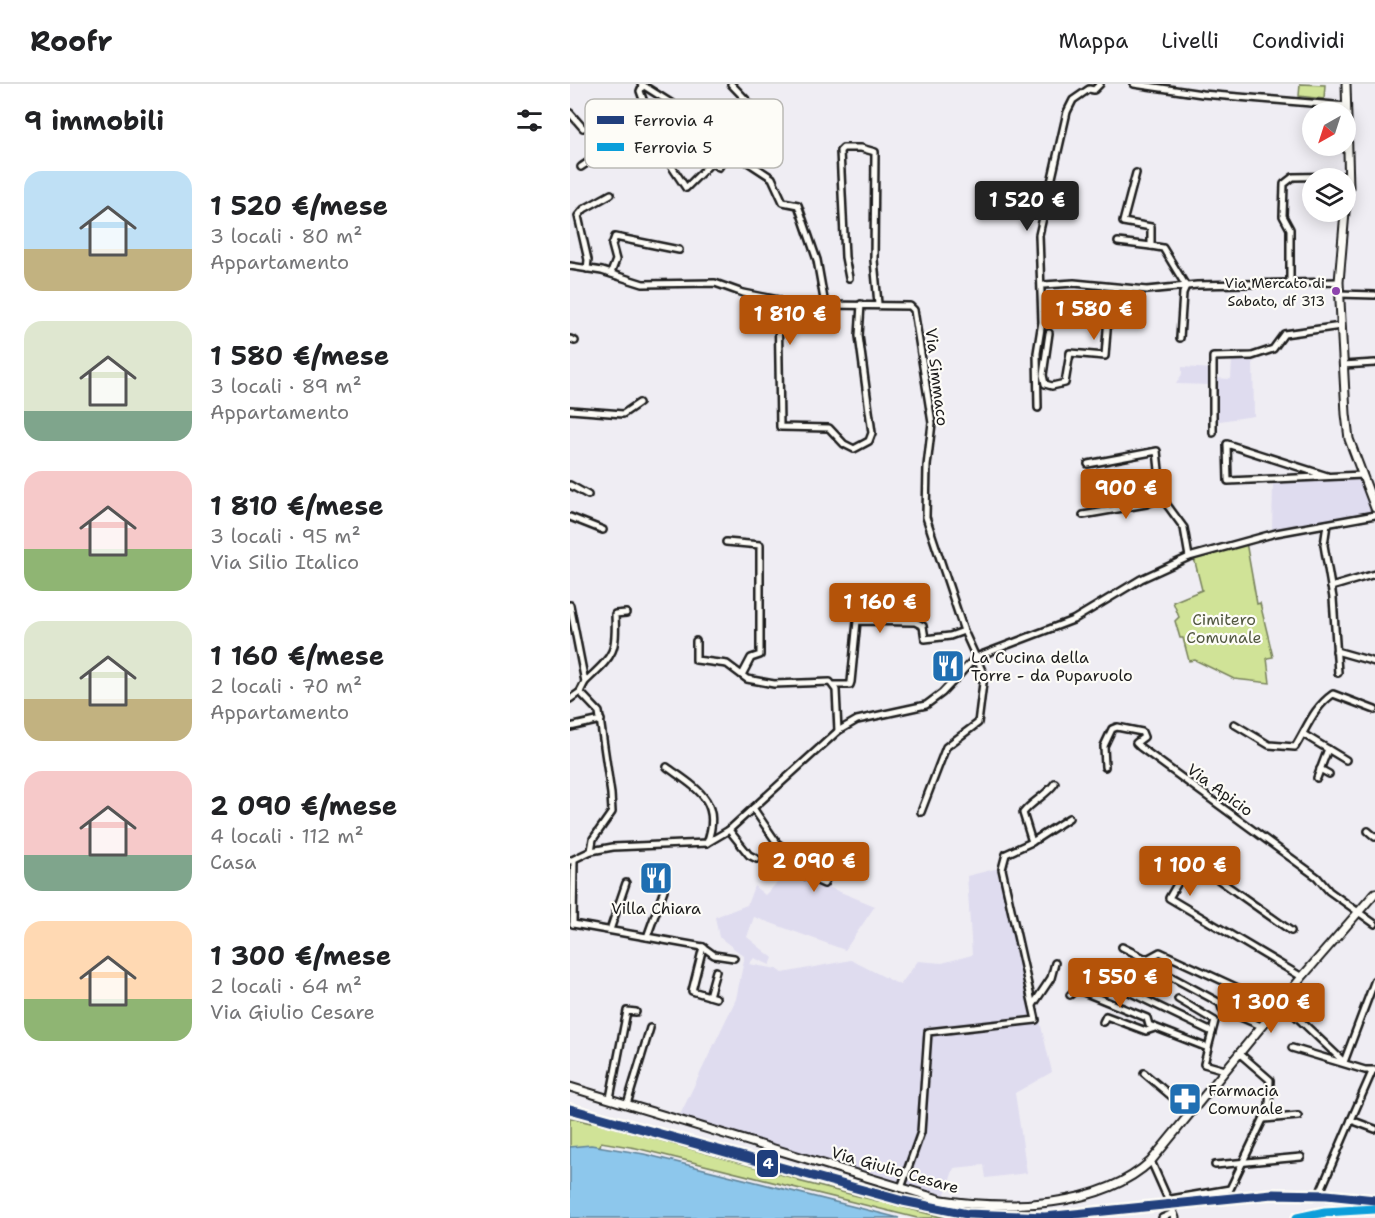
<!DOCTYPE html>
<html lang="it">
<head>
<meta charset="utf-8">
<style>
	:root { --surface:#fff; --page:#f6f6f6; --text:#202124; --muted:#757577; --line:#e0e0e0; --accent:#b45309 }
	body { margin:0; font-family:"Shantell Sans",sans-serif; background:var(--page); color:var(--text); height:100vh; display:flex; flex-direction:column; font-size:22px; white-space:nowrap }
	* { box-sizing:border-box; margin:0 }
	p { font-size:20px; color:var(--muted) }
	.icon { flex:none; width:33px; height:33px; fill:none; stroke:currentColor; stroke-width:2; stroke-linecap:round; stroke-linejoin:round }
	.map { position:relative; flex:1; overflow:hidden }
	.panel { display:flex; flex-direction:column; background:var(--surface); width:570px }
	.panel>* { flex:none }
	.needle { width:39px; rotate:219deg }
	.controls { position:absolute; left:732px; top:18px; display:grid; gap:12px }
	.controls a { display:grid; place-items:center; width:54px; height:54px; border-radius:50%; background:var(--surface); box-shadow:0 3px 15px #0003; font-size:30px }
	.price { position:absolute; translate:-50% -51px; padding:0 14px; border-radius:6px; background:var(--accent); color:#fff; font-size:20px; line-height:39px; filter:drop-shadow(0 2px 3px #0008) }
	.price::after { content:''; position:absolute; left:50%; top:36px; width:18px; height:14px; margin-left:-9px; background:inherit; clip-path:polygon(0 0,100% 0,50% 100%) }
	.price.current { background:#222; color:#fff }
	ul { padding:0; list-style:none }
	li { display:flex; align-items:center; gap:18px; height:150px; padding:0 24px }
	li span { display:grid; place-items:center; flex:none; width:168px; height:120px; border-radius:18px; color:#555 }
	li>.icon { margin-inline-start:auto }
	span .icon { width:72px; height:72px; fill:#fffc; stroke-width:1 }
	li b { font-size:26px }
	h2 { display:flex; justify-content:space-between; align-items:center; height:72px; padding:0 24px; font-size:26px }
	header { display:flex; align-items:center; gap:36px; box-sizing:border-box; height:84px; padding:0 30px; background:var(--surface); border-bottom:2px solid var(--line) }
	header strong { font-size:28px }
	nav { display:flex; gap:33px; margin-inline-start:auto; font-size:21px }
	main { display:flex; flex:1; min-height:0 }
	.map>svg:first-child { display:block }
	.built { fill:#dfdcef }
	.green { fill:#d0e397; stroke:#76805a; stroke-width:1.5 }
	.water { fill:#8dc7ec; stroke:#608399; stroke-width:1.5 }
	.lines { fill:none; stroke-linecap:round; stroke-linejoin:round }
	.minor-casing { stroke:#1c1c1c; stroke-width:10 }
	.tertiary-casing { stroke:#1c1c1c; stroke-width:11 }
	.minor { stroke:#fdfcf7; stroke-width:5 }
	.tertiary { stroke:#fdfcf7; stroke-width:7 }
	.rail-1-casing { stroke:#fdfcf7; stroke-width:14 }
	.rail-2-casing { stroke:#fdfcf7; stroke-width:14 }
	.rail-1 { stroke:#203f7d; stroke-width:9 }
	.rail-2 { stroke:#0a9eda; stroke-width:9 }
	.bus-dot { fill:#8e44ad; stroke:#fdfcf7; stroke-width:2 }
	.labels { text-anchor:middle; dominant-baseline:central; stroke-width:4.5; stroke-linejoin:round; paint-order:stroke }
	.bus-label { font-size:14px; fill:#1c1c1c; stroke:#fdfcf7; text-anchor:end }
	.street-label { font-size:16px; fill:#1c1c1c; stroke:#fdfcf7 }
	.park-label { font-size:16px; fill:#525841; stroke:#fdfcf7 }
	.poi-label { font-size:16px; fill:#1c1c1c; stroke:#fdfcf7; text-anchor:start }
	.key { fill:#fdfcf7; stroke:#bab9b5; stroke-width:1.5 }
	.key-label { font-size:16px; fill:#1c1c1c }
	.line-badge { stroke:#fdfcf7; stroke-width:2 }
	.badge-label { font-size:16px; text-anchor:middle; font-weight:bold; fill:#fff }
</style>
</head>
<body>
<header>
<strong>Roofr</strong>
<nav><a>Mappa</a><a>Livelli</a><a>Condividi</a></nav>
</header>
<main>
<section class="panel">
<h2>9 immobili<svg class="icon" aria-label="filters" viewBox="0 0 24 24"><path d="M4 7h16M4 17h16"/><circle cx="9" cy="7" r="2"/><circle cx="15" cy="17" r="2"/></svg></h2>
<ul>
<li><span style="background:linear-gradient(#bfe0f5 65%,#c2b280 0)"><svg class="icon" aria-label="home" viewBox="0 0 24 24"><path d="M3 11l9-7 9 7M6 9v11h12V9"/></svg></span><div><b>1 520 €/mese</b><p>3 locali · 80 m²</p><p>Appartamento</p></div></li>
<li><span style="background:linear-gradient(#dfe7d0 75%,#7fa58c 0)"><svg class="icon" aria-label="home" viewBox="0 0 24 24"><path d="M3 11l9-7 9 7M6 9v11h12V9"/></svg></span><div><b>1 580 €/mese</b><p>3 locali · 89 m²</p><p>Appartamento</p></div></li>
<li><span style="background:linear-gradient(#f6c9c9 65%,#8fb573 0)"><svg class="icon" aria-label="home" viewBox="0 0 24 24"><path d="M3 11l9-7 9 7M6 9v11h12V9"/></svg></span><div><b>1 810 €/mese</b><p>3 locali · 95 m²</p><p>Via Silio Italico</p></div></li>
<li><span style="background:linear-gradient(#dfe7d0 65%,#c2b280 0)"><svg class="icon" aria-label="home" viewBox="0 0 24 24"><path d="M3 11l9-7 9 7M6 9v11h12V9"/></svg></span><div><b>1 160 €/mese</b><p>2 locali · 70 m²</p><p>Appartamento</p></div></li>
<li><span style="background:linear-gradient(#f6c9c9 70%,#7fa58c 0)"><svg class="icon" aria-label="home" viewBox="0 0 24 24"><path d="M3 11l9-7 9 7M6 9v11h12V9"/></svg></span><div><b>2 090 €/mese</b><p>4 locali · 112 m²</p><p>Casa</p></div></li>
<li><span style="background:linear-gradient(#ffd9b3 65%,#8fb573 0)"><svg class="icon" aria-label="home" viewBox="0 0 24 24"><path d="M3 11l9-7 9 7M6 9v11h12V9"/></svg></span><div><b>1 300 €/mese</b><p>2 locali · 64 m²</p><p>Via Giulio Cesare</p></div></li>
</ul>
</section>
<div class="map">
<svg width="805" height="1134" viewBox="0 0 805 1134">
	<rect width="100%" height="100%" fill="#efedf3"/>
	<filter id="ink" filterUnits="userSpaceOnUse"><feTurbulence type="fractalNoise" baseFrequency=".0167" numOctaves="2"/><feDisplacementMap in="SourceGraphic" scale="12" xChannelSelector="R" yChannelSelector="G"/><feConvolveMatrix kernelMatrix="1 2 1 2 8 2 1 2 1" color-interpolation-filters="sRGB"/></filter>
	<g filter="url(#ink)">
		<g class="built">
			<path d="M 683,274 L 684,332 L 643,338 L 642,301 L 606,300 L 612,290 L 612,283 L 643,285 L 642,294 L 661,295 L 662,276 Z"/>
			<path d="M 789,393 L 802,427 L 702,448 L 703,398 Z"/>
			<path d="M 433,783 L 482,988 L 445,1009 L 457,1089 L 416,1094 L 414,1081 L 384,1084 L 372,1118 L 109,1033 L 166,915 L 174,876 L 174,872 L 149,853 L 145,833 L 177,821 L 184,802 L 195,811 L 221,785 L 243,797 L 305,822 L 275,866 L 184,833 L 177,853 L 203,874 L 200,881 L 184,874 L 179,880 L 207,885 L 213,889 L 281,876 L 330,901 L 348,877 L 372,879 L 402,871 L 397,792 Z"/>
		</g>
		<g class="green">
			<path d="M 730,0 L 755,1 L 754,15 L 729,12 Z"/>
			<path d="M 676,458 L 687,520 L 690,519 L 703,573 L 697,574 L 700,599 L 664,595 L 625,576 L 619,577 L 613,554 L 610,554 L 605,537 L 609,533 L 603,518 L 632,506 L 624,474 Z"/>
			<path d="M 0,1034 L 21,1039 L 21,1037 L 227,1095 L 228,1097 L 375,1134 L 347,1134 L 66,1064 L 31,1058 L 30,1062 L 0,1063 Z"/>
		</g>
		<path class="water" d="M 21,1061 L 74,1070 L 329,1134 L 0,1134 L 0,1063 Z"/>
		<g class="lines">
			<g class="minor-casing">
				<g id="minor">
					<path d="M 71,0 L 150,50 L 173,75 L 202,94 L 213,118 L 228,121 L 247,176 L 255,221 L 340,222 L 344,226 L 362,339 L 357,382 L 356,433 L 394,547 L 414,591 L 408,639 L 376,663 L 351,728"/>
					<path d="M 161,0 L 207,48"/>
					<path d="M 564,0 L 632,10 L 777,22"/>
					<path d="M 0,29 L 13,44"/>
					<path d="M 98,77 L 116,104 L 141,79 L 149,83 L 162,62"/>
					<path d="M 11,83 C 22,75 61,54 65,42 C 69,31 67,31 75,21 L 70,7 L 73,1"/>
					<path d="M 566,89 L 553,138 L 581,143 L 581,162 L 593,164 L 616,202 L 613,209 L 610,254"/>
					<path d="M 548,158 L 581,162"/>
					<path d="M 0,182 L 32,187 L 73,200 L 145,199 L 173,209 L 208,216 L 210,343 L 259,344 L 274,360 L 284,365 L 299,357 L 302,349 L 289,252 L 291,220"/>
					<path d="M 17,185 L 18,176 L 8,132 L 14,125 L 41,110"/>
					<path d="M 41,189 L 46,176 L 42,161 L 45,153 L 109,166"/>
					<path d="M 279,194 L 275,173 L 270,67 L 273,64 L 291,64 L 305,68 L 304,176 L 308,220"/>
					<path d="M 720,198 L 720,145 L 713,132 L 714,100 L 723,93 L 779,92"/>
					<path d="M 474,201 L 504,199 L 577,206 L 627,201 L 769,198"/>
					<path d="M 769,210 L 805,211"/>
					<path d="M 479,249 L 473,291 L 475,300 L 482,302 L 495,299 L 500,269 L 535,272 L 539,221 L 546,204"/>
					<path d="M 0,255 L 5,257"/>
					<path d="M 773,281 L 805,279"/>
					<path d="M 468,324 L 467,269 L 472,238 L 469,151 L 497,28 L 503,16 L 519,5 L 524,6 L 530,0"/>
					<path d="M 0,326 L 53,330 L 69,319"/>
					<path d="M 643,349 L 643,273 L 682,272 L 703,265 L 714,250 L 771,242"/>
					<path d="M 518,380 L 587,367 L 592,414 L 614,444 L 619,473"/>
					<path d="M 757,392 L 657,360 L 658,397 L 793,391"/>
					<path d="M 0,401 L 18,411"/>
					<path d="M 513,431 L 576,420 L 592,414"/>
					<path d="M 0,433 L 33,446"/>
					<path d="M 757,440 L 754,461 L 763,514 L 768,589"/>
					<path d="M 156,458 L 190,461 L 190,571 L 181,574 L 172,591"/>
					<path d="M 761,503 L 805,490"/>
					<path d="M 0,521 L 15,598 L 10,608 L 0,615"/>
					<path d="M 126,557 L 126,576 L 157,580 L 177,595 L 204,600 L 260,598 L 266,606 L 268,647"/>
					<path d="M 766,567 L 805,578"/>
					<path d="M 15,598 C 43,571 47,570 45,530 L 56,529"/>
					<path d="M 264,601 L 280,601 L 281,598 L 287,537 L 345,538 L 353,542 L 355,555 L 380,552 L 394,547"/>
					<path d="M 10,608 L 29,628 L 41,710 L 42,728 L 23,755 L 21,767"/>
					<path d="M 664,640 L 699,661 L 725,663 C 737,644 743,624 763,610 L 805,626"/>
					<path d="M 0,643 L 31,636"/>
					<path d="M 733,650 L 776,676"/>
					<path d="M 97,683 C 126,704 153,717 137,759"/>
					<path d="M 535,683 L 534,662 L 542,645 L 547,643 L 572,648 L 574,653 L 566,659 L 570,663 L 747,793 L 759,807 L 805,840"/>
					<path d="M 750,685 L 759,690"/>
					<path d="M 747,694 L 758,665"/>
					<path d="M 183,724 L 207,759 L 223,771 L 227,788 L 254,800 L 265,776"/>
					<path d="M 159,746 L 179,771 L 187,775"/>
					<path d="M 798,747 L 805,753"/>
					<path d="M 462,758 L 453,729 C 463,716 476,712 485,699"/>
					<path d="M 0,777 L 21,767 L 43,763 L 137,759 L 159,746 L 268,647 L 287,636 L 356,621 L 372,609 L 406,573 L 503,536 L 571,495 L 619,473 L 706,449 L 805,431"/>
					<path d="M 3,840 L 133,863 L 144,871 L 164,874"/>
					<path d="M 3,840 L 4,776"/>
					<path d="M 40,846 L 56,799"/>
					<path d="M 721,847 L 625,779 L 620,778 L 599,814 L 732,893"/>
					<path d="M 77,853 L 94,806"/>
					<path d="M 133,863 L 122,907 L 146,914"/>
					<path d="M 552,863 L 574,874 L 574,878 L 650,919 L 652,925 L 691,942"/>
					<path d="M 574,874 L 579,874 L 590,868 L 707,922"/>
					<path d="M 526,892 L 642,948"/>
					<path d="M 500,911 L 506,905 L 511,907 L 577,934 L 579,941 L 638,964 L 634,980 L 655,986"/>
					<path d="M 139,912 L 146,887"/>
					<path d="M 608,915 L 645,937 L 638,964"/>
					<path d="M 711,918 L 774,978 L 805,896"/>
					<path d="M 463,921 L 481,894 L 485,879"/>
					<path d="M 533,938 L 536,932 L 576,947 L 585,944"/>
					<path d="M 722,964 L 795,986 L 805,986"/>
					<path d="M 574,989 L 620,1028"/>
					<path d="M 40,1014 L 57,927 L 66,928"/>
					<path d="M 57,1020 L 80,944"/>
					<path d="M 694,1035 L 728,1032"/>
					<path d="M 781,1036 L 802,988"/>
					<path d="M 581,1077 L 597,1113 L 601,1115 L 660,1105 L 699,1023 L 700,996 L 669,969"/>
					<path d="M 645,1081 L 731,1073"/>
					<path d="M 331,1104 L 351,1048 L 358,948 L 466,936 L 432,785 L 436,770 L 462,758 L 499,734"/>
					<path d="M 751,1106 L 781,1036 L 805,1045"/>
					<path d="M 592,1134 L 603,1129"/>
				</g>
			</g>
			<g class="tertiary-casing">
				<g id="tertiary">
					<path d="M 776,124 L 779,103 L 776,0"/>
					<path d="M 775,128 L 769,198 L 776,330 L 779,355 L 805,424"/>
					<path d="M 0,1003 L 372,1116 C 437,1126 531,1124 581,1077 L 732,893 L 805,809"/>
					<path d="M 603,1129 L 605,1134"/>
				</g>
			</g>
			<use href="#minor" class="minor"/>
			<use href="#tertiary" class="tertiary"/>
			<g class="rail-1-casing">
				<path id="rail-1" d="M 0,1025 L 333,1117 L 397,1130 L 475,1133 L 702,1110 L 757,1111 L 805,1116"/>
			</g>
			<g class="rail-2-casing">
				<path id="rail-2" d="M 727,1134 L 755,1128 L 805,1125"/>
			</g>
			<use href="#rail-1" class="rail-1"/>
			<use href="#rail-2" class="rail-2"/>
		</g>
	</g>
	<defs>
		<g id="restaurant-square" transform="scale(1.725)"><rect x="-9" y="-9" width="18" height="18" rx="4" fill="#1f6fb2" stroke="#fdfcf7"/><path d="M-5-6h1v4h1v-4h1v4h1v-4h1v5L-1.5 .5V6h-2V.5L-5-1ZM5-6V6H3V1.5H1.5Q1.5-4 5-6Z" fill="#fff"/></g>
		<g id="pharmacy-square" transform="scale(1.725)"><rect x="-9" y="-9" width="18" height="18" rx="4" fill="#1f6fb2" stroke="#fdfcf7"/><path d="M-2-6h4v4h4v4h-4v4h-4v-4h-4v-4h4Z" fill="#fff"/></g>
	</defs>
	<g fill-rule="evenodd">
		<use href="#restaurant-square" x="378" y="582"/>
		<use href="#restaurant-square" x="86" y="794"/>
		<use href="#pharmacy-square" x="615" y="1015"/>
	</g>
	<circle class="bus-dot" cx="766" cy="207" r="5"/>
	<g class="labels">
		<g class="bus-label">
			<text x="755" y="199">Via Mercato di<tspan x="755" dy="18">Sabato, df 313</tspan></text>
		</g>
		<g class="street-label">
			<text transform="translate(367 293) rotate(83)">Via Simmaco</text>
			<text transform="translate(650 706) rotate(36)">Via Apicio</text>
			<text transform="translate(325 1086) rotate(16)">Via Giulio Cesare</text>
		</g>
		<g class="park-label">
			<text x="654" y="535">Cimitero<tspan x="654" dy="18">Comunale</tspan></text>
		</g>
		<g class="poi-label">
			<text x="401" y="573">La Cucina della<tspan x="401" dy="18">Torre - da Puparuolo</tspan></text>
			<text x="86" y="824" text-anchor="middle">Villa Chiara</text>
			<text x="638" y="1006">Farmacia<tspan x="638" dy="18">Comunale</tspan></text>
		</g>
	</g>
	<rect x="15" y="15" width="198" height="69" rx="9" class="key"/>
	<rect x="27" y="32" width="27" height="8" fill="#203f7d"/>
	<rect x="27" y="59" width="27" height="8" fill="#0a9eda"/>
	<g class="key-label">
		<text x="64" y="42">Ferrovia 4</text>
		<text x="64" y="69">Ferrovia 5</text>
	</g>
	<rect class="line-badge" x="186" y="1065" width="23" height="29" rx="6" fill="#203f7d"/>
	<g class="badge-label">
		<text x="198" y="1085">4</text>
	</g>
</svg>
<div class="controls">
<a><svg class="needle" viewBox="-14 -14 28 28"><path d="M0-13l5 13h-10z" fill="#e53935"/><path d="M0 13l5-13h-10z" fill="#757577"/></svg></a>
<a><svg class="icon" aria-label="layers" viewBox="0 0 24 24"><path d="M12 4l9 5-9 5-9-5zM3 14l9 5 9-5"/></svg></a>
</div>
<b class="price current" style="left:457px;top:148px">1 520 €</b>
<b class="price" style="left:524px;top:257px">1 580 €</b>
<b class="price" style="left:220px;top:262px">1 810 €</b>
<b class="price" style="left:556px;top:436px">900 €</b>
<b class="price" style="left:310px;top:550px">1 160 €</b>
<b class="price" style="left:244px;top:809px">2 090 €</b>
<b class="price" style="left:620px;top:813px">1 100 €</b>
<b class="price" style="left:550px;top:925px">1 550 €</b>
<b class="price" style="left:701px;top:950px">1 300 €</b>
</div>
</main>
</body>
</html>
